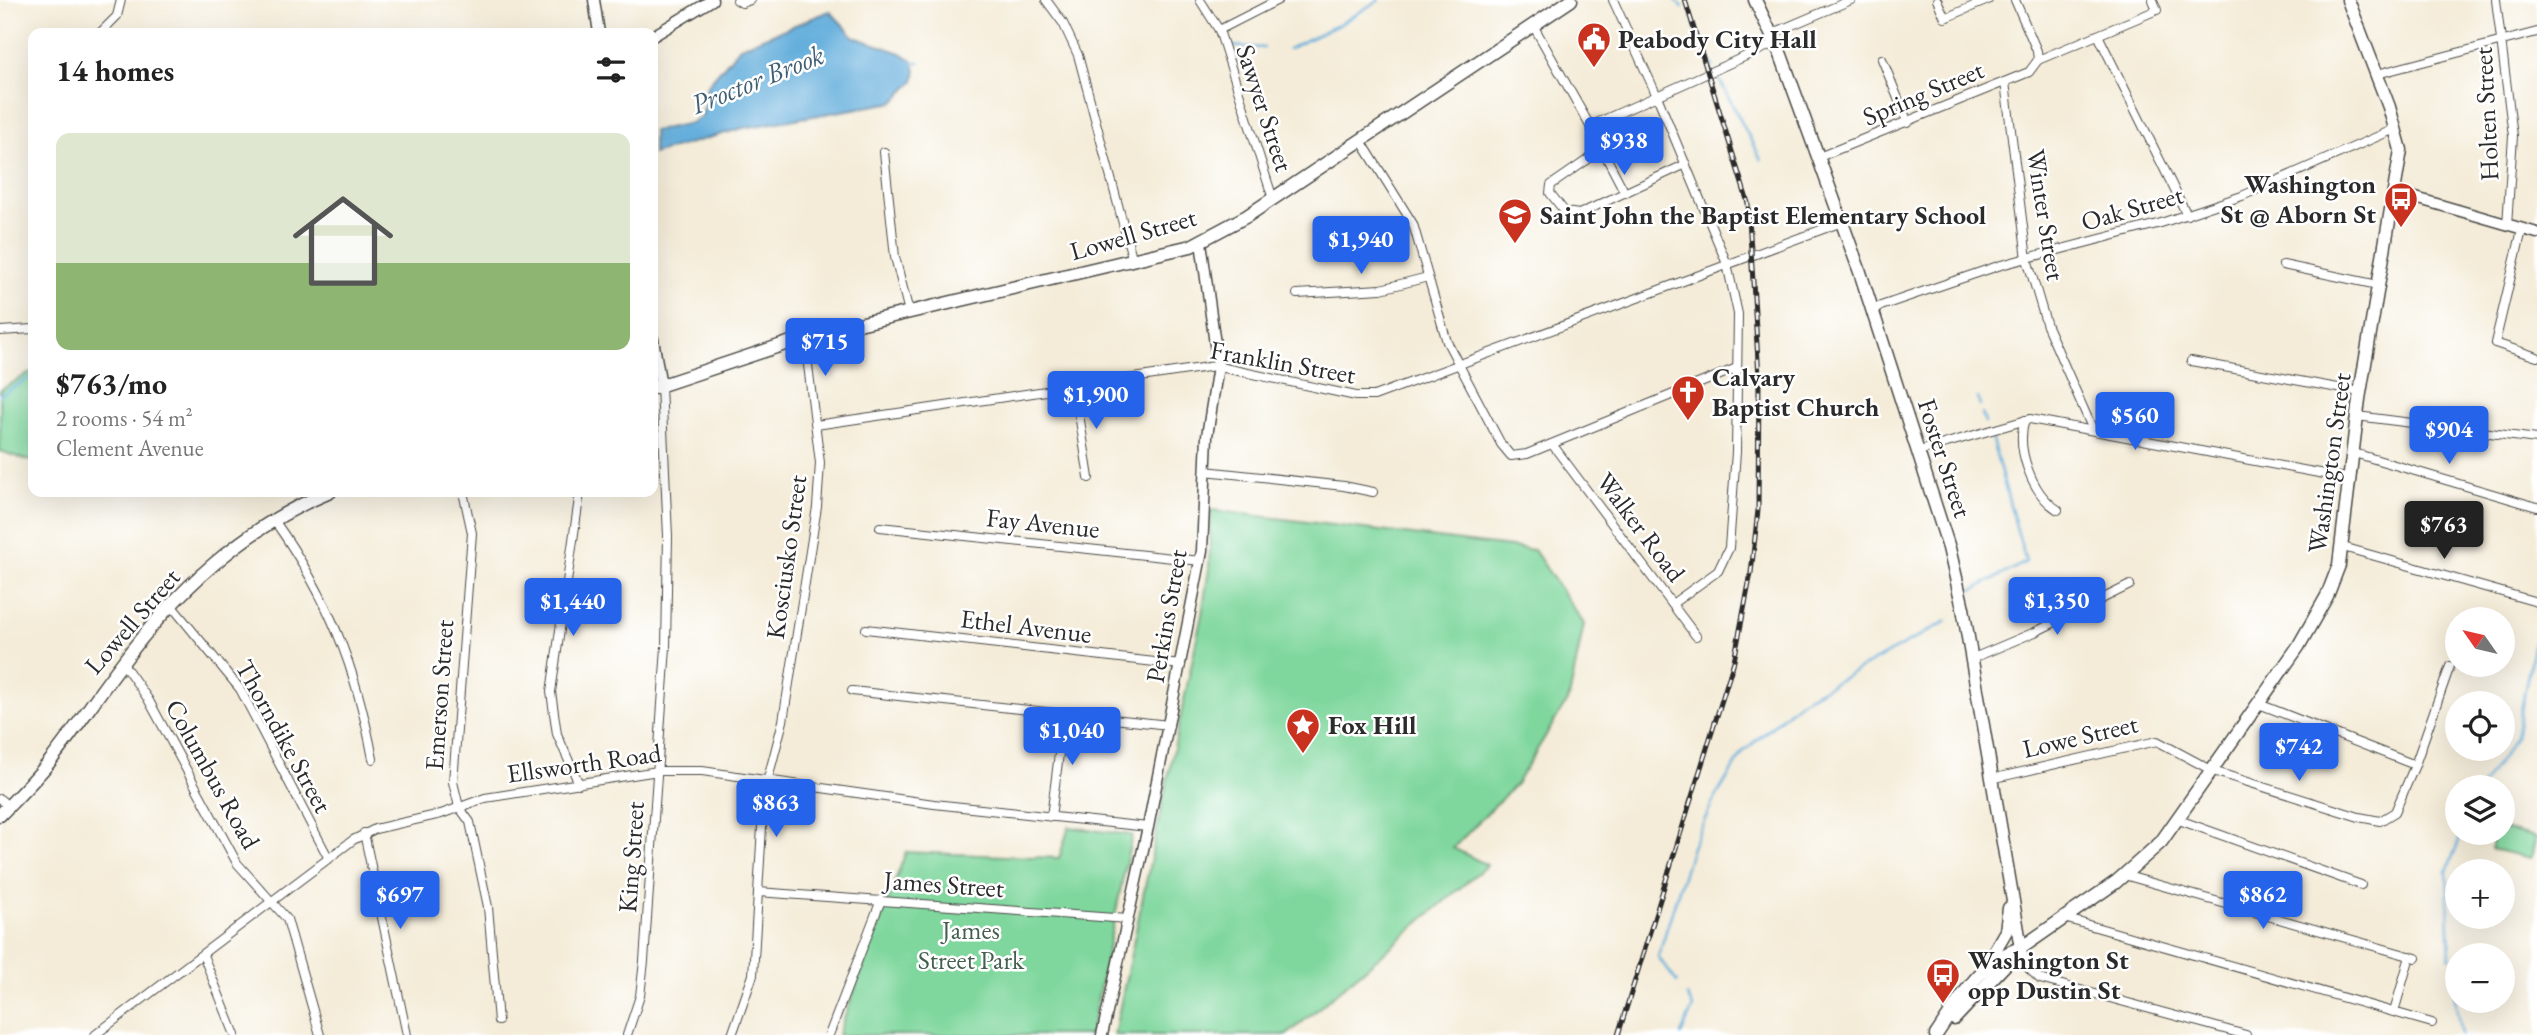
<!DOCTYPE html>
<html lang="en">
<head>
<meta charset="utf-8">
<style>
	:root { --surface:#fff; --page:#f6f6f6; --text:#222; --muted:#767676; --accent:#2563eb }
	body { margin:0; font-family:"EB Garamond",serif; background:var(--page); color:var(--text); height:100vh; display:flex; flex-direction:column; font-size:26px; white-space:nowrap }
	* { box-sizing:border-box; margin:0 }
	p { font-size:23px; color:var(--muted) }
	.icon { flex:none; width:38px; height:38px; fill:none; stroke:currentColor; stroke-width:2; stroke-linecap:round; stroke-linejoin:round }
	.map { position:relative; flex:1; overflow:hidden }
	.side { position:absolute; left:28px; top:28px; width:630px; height:469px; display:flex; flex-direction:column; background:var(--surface); border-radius:14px; box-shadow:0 7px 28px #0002 }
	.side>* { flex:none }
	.needle { width:46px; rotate:304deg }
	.tools { position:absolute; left:2445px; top:607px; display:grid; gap:14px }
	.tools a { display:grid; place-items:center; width:70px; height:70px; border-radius:50%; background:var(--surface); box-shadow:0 7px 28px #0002; font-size:35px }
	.price { position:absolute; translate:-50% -60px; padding:0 16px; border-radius:7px; background:var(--accent); color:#fff; font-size:23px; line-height:46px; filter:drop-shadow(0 2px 4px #0008) }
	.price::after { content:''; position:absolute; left:50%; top:42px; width:21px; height:16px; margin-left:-10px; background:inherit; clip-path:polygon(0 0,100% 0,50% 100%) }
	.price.active { background:#222; color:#fff }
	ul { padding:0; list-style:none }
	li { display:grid; align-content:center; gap:14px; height:371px; padding:0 28px }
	li span { display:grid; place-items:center; height:217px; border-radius:14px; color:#555 }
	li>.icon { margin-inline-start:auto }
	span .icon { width:126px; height:126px; fill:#fffc; stroke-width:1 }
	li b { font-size:30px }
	h2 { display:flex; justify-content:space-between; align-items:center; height:84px; padding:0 28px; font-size:30px }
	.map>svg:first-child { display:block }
	.green { fill:#7fd79d; stroke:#558164; stroke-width:2 }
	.water { fill:#64aedc; stroke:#486c84; stroke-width:2 }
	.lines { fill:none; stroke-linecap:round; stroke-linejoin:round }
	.stream { stroke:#64aedc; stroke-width:2.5 }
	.minor-casing { stroke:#494845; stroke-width:10 }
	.tertiary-casing { stroke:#494845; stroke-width:13 }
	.secondary-casing { stroke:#494845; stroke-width:15 }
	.primary-casing { stroke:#494845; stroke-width:15 }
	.minor { stroke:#fff; stroke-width:8 }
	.tertiary { stroke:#fff; stroke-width:10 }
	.secondary { stroke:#fff; stroke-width:12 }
	.primary { stroke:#fff; stroke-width:12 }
	.rail-casing { stroke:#2b2b2b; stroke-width:5 }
	.rail { stroke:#fff; stroke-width:2.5; stroke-dasharray:8; stroke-linecap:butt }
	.labels { text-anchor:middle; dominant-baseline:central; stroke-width:5; stroke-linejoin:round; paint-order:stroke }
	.poi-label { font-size:26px; font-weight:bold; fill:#2b2b2b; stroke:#fff; text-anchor:start }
	.street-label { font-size:26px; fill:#2b2b2b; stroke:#fff }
	.park-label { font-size:26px; fill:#445f4d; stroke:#fff }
	.water-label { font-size:28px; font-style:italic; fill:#425f72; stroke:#fff }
</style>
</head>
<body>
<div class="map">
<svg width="2537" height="1035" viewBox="0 0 2537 1035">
	<rect width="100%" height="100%" fill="#fff"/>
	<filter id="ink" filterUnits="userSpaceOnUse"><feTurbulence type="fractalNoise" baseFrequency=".0143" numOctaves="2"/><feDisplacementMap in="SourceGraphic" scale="14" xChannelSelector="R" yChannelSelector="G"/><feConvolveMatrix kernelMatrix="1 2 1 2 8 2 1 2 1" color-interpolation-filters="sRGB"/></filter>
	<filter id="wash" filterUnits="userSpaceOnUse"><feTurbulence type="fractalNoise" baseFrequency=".00686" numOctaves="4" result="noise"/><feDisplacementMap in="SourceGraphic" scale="28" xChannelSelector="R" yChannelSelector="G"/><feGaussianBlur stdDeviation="1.57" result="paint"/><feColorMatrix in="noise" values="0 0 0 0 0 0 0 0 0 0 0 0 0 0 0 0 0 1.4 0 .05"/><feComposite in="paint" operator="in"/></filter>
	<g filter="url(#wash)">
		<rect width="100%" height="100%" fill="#f4ecd8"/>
		<g class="green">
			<path d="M 33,371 L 33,459 L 29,461 L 0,451 L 0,390 Z"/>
			<path d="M 1211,510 L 1534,550 L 1584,624 L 1569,698 L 1516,784 L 1453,848 L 1487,865 L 1287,1035 L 1114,1035 L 1202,614 L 1209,569 Z"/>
			<path d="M 1069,827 L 1132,835 L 1090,1035 L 838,1035 L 906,852 L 1059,858 Z"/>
			<path d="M 2503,829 L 2536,837 L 2531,858 L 2491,849 L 2495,833 L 2502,833 Z"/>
		</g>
		<path class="water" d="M 830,11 L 854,37 L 901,53 L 912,60 L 916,70 L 914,81 L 894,102 L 743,128 L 653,154 L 653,131 L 691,123 L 702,116 L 707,86 L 740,47 Z"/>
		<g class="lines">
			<g class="stream">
				<path d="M 1675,0 L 1682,7"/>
				<path d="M 1694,23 L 1713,67"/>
				<path d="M 1231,46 L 1264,48"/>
				<path d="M 1288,49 L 1340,24 L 1379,0"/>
				<path d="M 911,63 L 919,62"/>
				<path d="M 1716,73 L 1761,160"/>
				<path d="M 0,395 L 33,376"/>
				<path d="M 1978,398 L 1980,406"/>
				<path d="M 1982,414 L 1985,423"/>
				<path d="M 1973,590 L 2026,562 L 1991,437"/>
				<path d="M 2480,788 L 2516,737 L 2537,626"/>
				<path d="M 2450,958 L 2447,871 L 2462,833"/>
				<path d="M 2451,974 L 2461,1035"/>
				<path d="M 1677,982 L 1658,957 L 1692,847 L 1713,802 L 1743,752 L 1801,701 L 1947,621"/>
				<path d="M 1681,1035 L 1693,1007 L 1687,996"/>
			</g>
		</g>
	</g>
	<g filter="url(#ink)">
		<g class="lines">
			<g class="minor-casing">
				<g id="minor">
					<path d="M 737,0 L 742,3 L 750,0"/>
					<path d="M 1046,0 L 1063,23 L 1078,55 L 1133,261"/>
					<path d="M 1200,0 L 1219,30 L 1273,199"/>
					<path d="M 1613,0 L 1657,96 L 1727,264 L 1738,314 L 1736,452 L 1729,548 L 1718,571 L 1672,604"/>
					<path d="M 1937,0 L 1945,18 L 1988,0"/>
					<path d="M 2015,0 L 2037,51 L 2038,60"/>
					<path d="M 2496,0 L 2513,136 L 2507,225"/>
					<path d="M 1533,25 L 1590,126 L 1775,43"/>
					<path d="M 1219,30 L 1278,0"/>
					<path d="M 100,33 L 117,16 L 121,0"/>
					<path d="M 1771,34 L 1851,0"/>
					<path d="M 2098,35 L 2187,215"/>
					<path d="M 1882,59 L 1908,123"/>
					<path d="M 2038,60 L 2157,10 L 2153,0"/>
					<path d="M 2377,74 L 2537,32"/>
					<path d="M 2005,82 L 2027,259 L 2047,326 L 2093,430"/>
					<path d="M 1590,126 L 1625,193"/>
					<path d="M 1360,139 L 1413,224 L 1447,342 L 1501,444 L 1511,456 L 1527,454 L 1737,368"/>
					<path d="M 1603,149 L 1551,185 L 1550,193 L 1565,212 L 1579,214 L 1686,164"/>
					<path d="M 884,152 L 895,257 L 909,312"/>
					<path d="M 1819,157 L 2029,72 L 2038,60"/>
					<path d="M 2522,230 L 2495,343 L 2537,357"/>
					<path d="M 2283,265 L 2378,285"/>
					<path d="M 1297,294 L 1381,289 L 1428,277"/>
					<path d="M 1872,309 L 2001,265 L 2161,223 L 2242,196 L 2397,128"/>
					<path d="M 0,331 L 33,329"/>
					<path d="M 2191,361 L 2360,392"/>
					<path d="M 1075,388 L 1089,478"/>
					<path d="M 2357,416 L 2537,439"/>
					<path d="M 2025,420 C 2015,448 2032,494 2058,510"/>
					<path d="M 816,425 L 1215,366 L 1356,396 L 1374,396 L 1842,222"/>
					<path d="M 1552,444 L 1696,636"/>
					<path d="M 1919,451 L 2030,419 L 2351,479"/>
					<path d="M 2354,453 L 2537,507"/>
					<path d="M 1205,471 L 1344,486 L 1373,492"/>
					<path d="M 463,492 L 472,533 L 453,782 L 459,807 L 470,822 L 488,907 L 498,1021"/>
					<path d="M 274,520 C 329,598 356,667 373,759"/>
					<path d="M 880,527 L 1201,561"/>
					<path d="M 2343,547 L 2537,602"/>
					<path d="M 171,605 L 240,689 L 329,859"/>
					<path d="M 866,629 L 1181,665"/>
					<path d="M 1971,659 L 2035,632 L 2130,585"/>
					<path d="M 122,662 L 148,699 L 237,863 L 287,919 L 320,1035"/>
					<path d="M 852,691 L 1169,725"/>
					<path d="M 2415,765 L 2450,666"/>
					<path d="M 1991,779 L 2157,741 L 2213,771 L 2359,817 L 2380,821 L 2395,812 L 2415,765 L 2259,704"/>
					<path d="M 579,784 L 557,734 L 551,692 L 580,492"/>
					<path d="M 0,799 L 8,806"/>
					<path d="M 1051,817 L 1064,714"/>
					<path d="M 2179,820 L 2361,885"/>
					<path d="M 364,833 L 407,1035"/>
					<path d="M 2124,875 L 2416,958"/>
					<path d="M 758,892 L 1128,919"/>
					<path d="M 2064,918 L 2432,1023"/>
					<path d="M 2021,948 L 2027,967 L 2040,979 L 2246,1035"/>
					<path d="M 203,955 L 235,1035"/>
					<path d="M 2394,1012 L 2410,956"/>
					<path d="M 95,1035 L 353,840 L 375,829 L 441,814 L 485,798 L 658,771 L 702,771 L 934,804 L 1148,827"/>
					<path d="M 627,1035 L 640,996 L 644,961 L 666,647 L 668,536 L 661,386"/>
					<path d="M 732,1035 L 753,975 L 764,794 L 783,721 L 817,507 L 820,463 L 807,357 L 802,339"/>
					<path d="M 829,1035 L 881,900"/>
				</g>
			</g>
			<g class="tertiary-casing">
				<g id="tertiary">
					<path d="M 594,0 L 599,33"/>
					<path d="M 653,36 L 712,0"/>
					<path d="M 2395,192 L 2537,233"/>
					<path d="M 653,339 L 661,386"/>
					<path d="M 1102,1035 L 1148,827 L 1202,551 L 1207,436 L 1218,366 L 1201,242"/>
				</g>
			</g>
			<g class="secondary-casing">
				<path id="secondary" d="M 2021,948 L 2116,882 L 2161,842 L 2298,647 L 2327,596 L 2339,565 L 2359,399 L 2401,150 L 2389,107 L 2348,0"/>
			</g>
			<g class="primary-casing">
				<g id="primary">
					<path d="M 1755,0 L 1781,55 L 1860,272 L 1949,548 L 1963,608 L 2021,948"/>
					<path d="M 653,388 L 812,335 L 1191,246 L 1247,216 L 1571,0"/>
					<path d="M 0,815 C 17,797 35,780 51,760 C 75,730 96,697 120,666 C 174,593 245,526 330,492"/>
					<path d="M 1988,962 L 2006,931 L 2009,908"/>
					<path d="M 1954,1019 L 2021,948"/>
					<path d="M 1936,1035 C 1959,1001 1980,960 2021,948"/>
				</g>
			</g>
			<use href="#minor" class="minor"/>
			<use href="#tertiary" class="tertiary"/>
			<use href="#secondary" class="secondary"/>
			<use href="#primary" class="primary"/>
			<g class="rail-casing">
				<path id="rail" d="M 1618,1035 L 1734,661 L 1751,573 L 1758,510 L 1759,376 L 1748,203 L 1685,0"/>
			</g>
			<use href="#rail" class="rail"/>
		</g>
	</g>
	<defs>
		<g id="civic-pin" transform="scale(1.75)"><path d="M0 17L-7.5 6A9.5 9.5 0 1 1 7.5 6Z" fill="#c8321e" stroke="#fff"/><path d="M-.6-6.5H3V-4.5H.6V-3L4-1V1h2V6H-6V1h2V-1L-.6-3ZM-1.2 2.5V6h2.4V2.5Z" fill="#fff"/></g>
		<g id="bus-pin" transform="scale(1.75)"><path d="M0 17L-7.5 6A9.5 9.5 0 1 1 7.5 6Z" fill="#c8321e" stroke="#fff"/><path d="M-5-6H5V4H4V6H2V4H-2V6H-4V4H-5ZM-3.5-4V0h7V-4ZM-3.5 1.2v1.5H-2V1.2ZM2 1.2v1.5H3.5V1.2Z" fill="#fff"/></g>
		<g id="school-pin" transform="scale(1.75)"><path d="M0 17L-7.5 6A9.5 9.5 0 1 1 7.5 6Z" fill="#c8321e" stroke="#fff"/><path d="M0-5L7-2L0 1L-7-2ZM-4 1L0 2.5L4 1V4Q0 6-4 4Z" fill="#fff"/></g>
		<g id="church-pin" transform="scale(1.75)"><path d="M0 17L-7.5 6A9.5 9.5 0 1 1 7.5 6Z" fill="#c8321e" stroke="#fff"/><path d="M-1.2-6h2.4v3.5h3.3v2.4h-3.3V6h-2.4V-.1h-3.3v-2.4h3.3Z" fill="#fff"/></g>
		<g id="sight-pin" transform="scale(1.75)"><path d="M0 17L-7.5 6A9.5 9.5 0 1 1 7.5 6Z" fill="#c8321e" stroke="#fff"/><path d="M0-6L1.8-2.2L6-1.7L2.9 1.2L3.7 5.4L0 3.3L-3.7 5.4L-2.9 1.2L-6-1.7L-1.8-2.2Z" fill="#fff"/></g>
	</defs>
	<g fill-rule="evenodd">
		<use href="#civic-pin" x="1594" y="39"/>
		<use href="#bus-pin" x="2401" y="199"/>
		<use href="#school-pin" x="1515" y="215"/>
		<use href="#church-pin" x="1688" y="392"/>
		<use href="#sight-pin" x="1303" y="725"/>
		<use href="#bus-pin" x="1943" y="975"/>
	</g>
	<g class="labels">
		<g class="poi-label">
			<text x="1618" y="39">Peabody City Hall</text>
			<text x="2376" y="184" text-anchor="end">Washington<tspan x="2376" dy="30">St @ Aborn St</tspan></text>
			<text x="1540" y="215">Saint John the Baptist Elementary School</text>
			<text x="1712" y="377">Calvary<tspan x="1712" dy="30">Baptist Church</tspan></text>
			<text x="1328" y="725">Fox Hill</text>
			<text x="1968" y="960">Washington St<tspan x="1968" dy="30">opp Dustin St</tspan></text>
		</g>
		<g class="street-label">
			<text transform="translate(1923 93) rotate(-23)">Spring Street</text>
			<text transform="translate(1265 108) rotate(72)">Sawyer Street</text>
			<text transform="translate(2486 114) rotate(-93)">Holten Street</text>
			<text transform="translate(2132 208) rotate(-16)">Oak Street</text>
			<text transform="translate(2046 215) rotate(81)">Winter Street</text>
			<text transform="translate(1133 234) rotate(-16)">Lowell Street</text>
			<text transform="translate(1283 362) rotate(10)">Franklin Street</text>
			<text transform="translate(1945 458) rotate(72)">Foster Street</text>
			<text transform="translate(2329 463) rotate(-82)">Washington Street</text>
			<text transform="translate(1043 523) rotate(6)">Fay Avenue</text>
			<text transform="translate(1641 527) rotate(53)">Walker Road</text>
			<text transform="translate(786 557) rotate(-82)">Kosciusko Street</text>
			<text transform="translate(1166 616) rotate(-80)">Perkins Street</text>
			<text transform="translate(132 621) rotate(-49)">Lowell Street</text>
			<text transform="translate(1026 626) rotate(7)">Ethel Avenue</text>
			<text transform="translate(439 695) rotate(-86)">Emerson Street</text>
			<text transform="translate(284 736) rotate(61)">Thorndike Street</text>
			<text transform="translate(2080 736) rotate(-13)">Lowe Street</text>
			<text transform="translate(584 763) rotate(-8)">Ellsworth Road</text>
			<text transform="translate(213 774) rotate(61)">Columbus Road</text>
			<text transform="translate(631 857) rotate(-86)">King Street</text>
			<text transform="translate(944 884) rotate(4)">James Street</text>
		</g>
		<g class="park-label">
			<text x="971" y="930">James<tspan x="971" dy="30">Street Park</tspan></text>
		</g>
		<g class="water-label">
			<text transform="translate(757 79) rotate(-22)">Proctor Brook</text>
		</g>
	</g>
</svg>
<div class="tools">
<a><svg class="needle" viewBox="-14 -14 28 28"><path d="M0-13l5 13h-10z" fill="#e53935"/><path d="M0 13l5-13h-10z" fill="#767676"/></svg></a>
<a><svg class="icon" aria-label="locate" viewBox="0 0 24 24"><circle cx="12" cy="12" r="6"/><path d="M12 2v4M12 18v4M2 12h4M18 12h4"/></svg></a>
<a><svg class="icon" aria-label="layers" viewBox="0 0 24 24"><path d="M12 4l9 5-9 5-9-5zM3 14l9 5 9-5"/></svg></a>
<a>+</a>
<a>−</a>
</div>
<b class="price" style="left:1624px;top:177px">$938</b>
<b class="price" style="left:1361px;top:276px">$1,940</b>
<b class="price" style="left:825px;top:378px">$715</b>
<b class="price" style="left:1096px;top:431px">$1,900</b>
<b class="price" style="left:2135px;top:452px">$560</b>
<b class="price" style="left:2449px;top:466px">$904</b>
<b class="price active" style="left:2444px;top:561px">$763</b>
<b class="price" style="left:2057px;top:637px">$1,350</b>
<b class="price" style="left:573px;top:638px">$1,440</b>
<b class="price" style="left:1072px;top:767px">$1,040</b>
<b class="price" style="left:2299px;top:783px">$742</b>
<b class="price" style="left:776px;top:839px">$863</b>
<b class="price" style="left:400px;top:931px">$697</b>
<b class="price" style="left:2263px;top:931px">$862</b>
<section class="side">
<h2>14 homes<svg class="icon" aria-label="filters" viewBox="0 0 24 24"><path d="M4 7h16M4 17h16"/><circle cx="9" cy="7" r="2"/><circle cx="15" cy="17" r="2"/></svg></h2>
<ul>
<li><span style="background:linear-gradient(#dfe7d0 60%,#8fb573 0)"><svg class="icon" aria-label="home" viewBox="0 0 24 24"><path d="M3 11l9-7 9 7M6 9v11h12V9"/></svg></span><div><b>$763/mo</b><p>2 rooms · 54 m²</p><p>Clement Avenue</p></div></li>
</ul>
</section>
</div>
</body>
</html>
